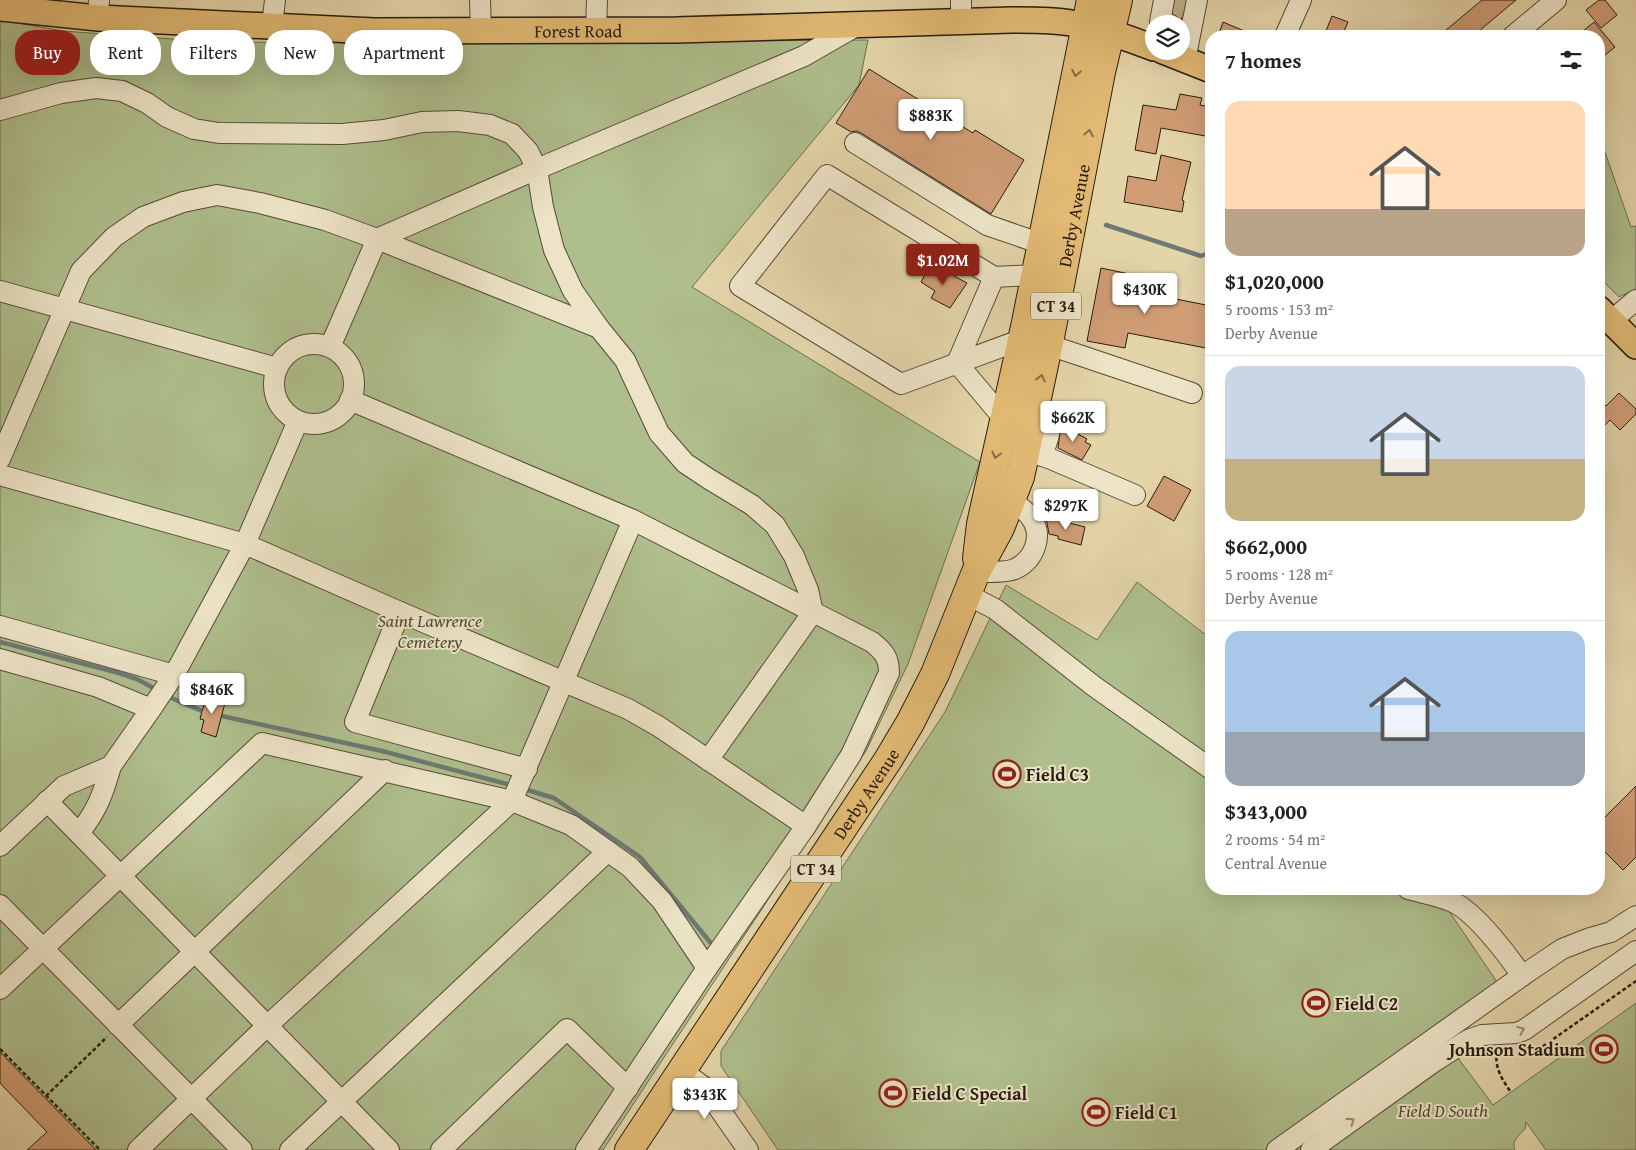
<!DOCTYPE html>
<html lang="en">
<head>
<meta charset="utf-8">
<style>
	:root { --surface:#fff; --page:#f2f2f2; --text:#222; --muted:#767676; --line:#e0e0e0; --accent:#8f2418 }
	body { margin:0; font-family:"Gentium Book Plus",serif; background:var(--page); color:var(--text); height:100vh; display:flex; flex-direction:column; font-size:19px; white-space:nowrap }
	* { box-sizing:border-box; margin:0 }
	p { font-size:16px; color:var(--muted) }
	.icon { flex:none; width:28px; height:28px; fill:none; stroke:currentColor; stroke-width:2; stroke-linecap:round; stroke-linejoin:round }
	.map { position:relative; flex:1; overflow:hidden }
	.drawer { position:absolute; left:1205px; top:30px; width:400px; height:865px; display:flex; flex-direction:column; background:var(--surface); border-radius:20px; box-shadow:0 5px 20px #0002 }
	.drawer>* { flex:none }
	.top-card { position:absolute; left:15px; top:30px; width:475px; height:45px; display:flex; gap:10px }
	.tools { position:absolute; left:1145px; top:15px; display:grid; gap:10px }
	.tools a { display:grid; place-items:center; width:45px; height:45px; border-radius:50%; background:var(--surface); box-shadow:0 5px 20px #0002; font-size:25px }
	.price { position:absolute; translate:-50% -42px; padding:0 11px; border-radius:5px; background:#fff; color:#222; font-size:16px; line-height:32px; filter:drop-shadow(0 1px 2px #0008) }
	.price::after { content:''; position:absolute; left:50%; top:30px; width:15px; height:11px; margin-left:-8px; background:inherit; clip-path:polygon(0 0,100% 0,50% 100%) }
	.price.current { background:var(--accent); color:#fff }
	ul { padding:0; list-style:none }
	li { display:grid; align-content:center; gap:10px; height:265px; padding:0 20px }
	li+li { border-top:1px solid var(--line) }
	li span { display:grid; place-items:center; height:155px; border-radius:15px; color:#555 }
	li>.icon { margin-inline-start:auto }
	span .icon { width:90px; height:90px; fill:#fffc; stroke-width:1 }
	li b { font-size:21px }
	h2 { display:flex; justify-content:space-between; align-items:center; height:60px; padding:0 20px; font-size:21px }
	.tag { padding:0 18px; border-radius:20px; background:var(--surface); box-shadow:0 5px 20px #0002; font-size:18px; line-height:45px }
	.tag.current { background:var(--accent); color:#fff }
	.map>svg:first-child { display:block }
	.green { fill:#aebe8c; stroke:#6b6e50 }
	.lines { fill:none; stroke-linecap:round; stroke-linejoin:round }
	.stream { stroke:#6d7974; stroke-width:4.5 }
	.building { fill:#d09d75; stroke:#281d13 }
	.minor-tunnel { stroke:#beb08b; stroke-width:20; stroke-dasharray:20 10; stroke-linecap:butt }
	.minor-casing { stroke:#574b38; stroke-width:22 }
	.major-casing { stroke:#281d13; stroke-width:28 }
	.highway-casing { stroke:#281d13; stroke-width:30 }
	.path { stroke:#281d13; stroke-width:2.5; stroke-dasharray:4 2.5; stroke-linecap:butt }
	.minor { stroke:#ede4c7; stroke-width:20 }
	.major { stroke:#e2ba74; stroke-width:25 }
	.highway { stroke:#e2ba74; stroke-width:28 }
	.oneway { stroke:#856c44 }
	.oneway2 { stroke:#948a76 }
	.labels { text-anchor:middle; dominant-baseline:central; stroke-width:4; stroke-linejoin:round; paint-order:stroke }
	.shield { fill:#ede4c7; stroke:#635949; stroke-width:1 }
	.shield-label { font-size:16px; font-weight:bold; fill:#281d13 }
	.street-label { font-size:18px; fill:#281d13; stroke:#ede4c7 }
	.park-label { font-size:18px; font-style:italic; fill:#504d37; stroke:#ede4c7 }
	.poi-label { font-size:18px; font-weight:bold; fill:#281d13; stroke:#ede4c7; text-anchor:start }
</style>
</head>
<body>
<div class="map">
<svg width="1636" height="1150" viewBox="0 0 1636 1150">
	<rect width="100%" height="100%" fill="#e4d5a9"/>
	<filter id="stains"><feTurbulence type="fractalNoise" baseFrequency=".004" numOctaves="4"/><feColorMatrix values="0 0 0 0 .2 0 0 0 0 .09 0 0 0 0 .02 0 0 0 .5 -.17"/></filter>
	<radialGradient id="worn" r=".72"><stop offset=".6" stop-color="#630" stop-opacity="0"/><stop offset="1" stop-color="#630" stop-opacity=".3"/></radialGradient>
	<g class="green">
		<path d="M 0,20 L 63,31 L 213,42 L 417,43 L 868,40 L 859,85 L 692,287 L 980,462 L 908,664 L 866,751 L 603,1150 L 66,1150 L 0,1083 Z"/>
		<path d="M 1599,135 L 1631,227 L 1636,226 L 1636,289 L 1619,297 L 1599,277 Z"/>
		<path d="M 1137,582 L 1211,639 L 1211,889 L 1434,889 L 1499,985 L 1438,1026 L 1455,1054 L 1493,1105 L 1636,1003 L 1636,1150 L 1546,1150 L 1526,1122 L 1525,1129 C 1519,1136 1511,1140 1515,1150 L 778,1150 L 721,1066 L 721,1051 L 945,712 L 1006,585 L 1097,640 Z"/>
	</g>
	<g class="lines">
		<g class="stream">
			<path d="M 1106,225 L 1201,256 L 1211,252"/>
			<path d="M 0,642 L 119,673 L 137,679 L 155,689"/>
			<path d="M 169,697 L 202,711"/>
			<path d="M 222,716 L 382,751 L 514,786"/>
			<path d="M 524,789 L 554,798 L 640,857 L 710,942"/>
		</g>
	</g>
	<g class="building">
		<path d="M 1176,0 L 1185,0 L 1181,21 L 1174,13 Z"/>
		<path d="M 1482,0 L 1516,0 L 1473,36 L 1439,36 Z"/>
		<path d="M 1599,0 L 1605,0 L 1617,15 L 1601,28 L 1586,10 Z"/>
		<path d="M 1332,16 L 1348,22 L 1342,36 L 1324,36 Z"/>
		<path d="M 1223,22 L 1256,36 L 1218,36 Z"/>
		<path d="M 1594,22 L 1615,47 L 1599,60 L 1599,36 L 1577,36 Z"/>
		<path d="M 869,69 L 973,133 L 975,130 L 1024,160 L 991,214 L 861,133 L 856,131 L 851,132 L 836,123 Z"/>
		<path d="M 1180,94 L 1202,98 L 1200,105 L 1211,107 L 1211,137 L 1161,128 L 1156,154 L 1135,150 L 1143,105 L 1176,110 Z"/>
		<path d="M 1161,155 L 1191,162 L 1182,200 L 1184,201 L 1182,212 L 1124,202 L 1128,176 L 1156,181 Z"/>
		<path d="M 931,264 L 967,283 L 950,308 L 931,298 L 935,291 L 921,282 Z"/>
		<path d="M 1101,268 L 1139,276 L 1136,291 L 1211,306 L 1211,349 L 1128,333 L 1125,348 L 1087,341 Z"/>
		<path d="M 1619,393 L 1636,409 L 1636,414 L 1620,430 L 1610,420 L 1599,431 L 1599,399 L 1606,406 Z"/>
		<path d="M 1061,425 L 1087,439 L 1085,442 L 1091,445 L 1082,460 L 1058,448 Z"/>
		<path d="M 1164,476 L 1191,490 L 1174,521 L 1147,506 Z"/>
		<path d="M 1046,517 L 1085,527 L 1081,545 L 1058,539 L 1058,536 L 1049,534 Z"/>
		<path d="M 211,695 L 226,699 L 216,737 L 201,732 L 204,720 L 200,719 L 202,711 L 205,702 L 209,703 Z"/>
		<path d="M 1636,786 L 1636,857 L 1623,870 L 1599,846 L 1599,823 Z"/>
		<path d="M 0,1052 L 96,1150 L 27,1150 L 47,1132 L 0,1083 Z"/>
	</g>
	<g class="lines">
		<path class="minor-tunnel" d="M 1168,5 L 1191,9"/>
		<g class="minor-casing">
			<g id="minor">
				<path d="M 480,0 L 481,31"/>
				<path d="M 961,0 L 961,22"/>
				<path d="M 1164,0 L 1160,22 L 1169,24"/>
				<path d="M 98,18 L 99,0"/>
				<path d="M 272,26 L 275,0"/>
				<path d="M 596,31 L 597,0"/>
				<path d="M 1285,36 L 1301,0"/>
				<path d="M 1513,36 L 1556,0"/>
				<path d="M 1185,60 L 1197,0"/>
				<path d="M 0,110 L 61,93 L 96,88 L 122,91 L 147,103 L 167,117 L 194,129 L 219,133 L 342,134 L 384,130 L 422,122 L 458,121 L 490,125 L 512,134 L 528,151 L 537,169 L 543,207 L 554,250 L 573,291 L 599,328 L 625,360 L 659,433 L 685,463 L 709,479 L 752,505 L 775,525 L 794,556 L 808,590 L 813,612 L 708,760"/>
				<path d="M 855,143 L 987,225 L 1042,244"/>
				<path d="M 994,277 L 957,363 L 1004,419"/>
				<path d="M 0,291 L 277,368"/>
				<path d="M 1611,321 L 1636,300"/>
				<path d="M 1023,339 L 901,384 L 740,286 L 827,175 L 994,277 L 1036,275"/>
				<circle cx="314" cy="384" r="40"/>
				<path d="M 1049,345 L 1192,393"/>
				<path d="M 330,347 L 377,239 L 537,169 L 804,56 L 858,25"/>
				<path d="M 350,400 L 633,520 L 872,642 C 884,652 889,657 889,673 L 851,755 L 806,826 L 707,968 L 586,1150"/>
				<path d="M 1034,411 C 1038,413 1042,414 1045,417 C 1056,424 1045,446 1042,456"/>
				<path d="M 1026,450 L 1051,459 L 1135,495"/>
				<path d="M 0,459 L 81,271 L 114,237 L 143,217 L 183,202 L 217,195 L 260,203 L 325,220 L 377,239 L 599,328"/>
				<path d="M 0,475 L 245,544 L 400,612 L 628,709 L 658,726 L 806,826"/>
				<path d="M 976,572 C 986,572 1006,573 1015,569 C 1034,560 1044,536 1031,518 C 1027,511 1017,505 1011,500"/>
				<path d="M 968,595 L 995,609 L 1095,687 L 1211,769"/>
				<path d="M 400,612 L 355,722 L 527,769"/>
				<path d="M 0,626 L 174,675"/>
				<path d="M 0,659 L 98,687 L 151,709"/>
				<path d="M 47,801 L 389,1150"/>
				<path d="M 79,833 C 97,811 103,794 111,766"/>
				<path d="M 0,846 L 64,786 L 111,766 L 151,709 L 174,675 L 245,544 L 298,421"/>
				<path d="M 1408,889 C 1422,893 1439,896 1453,902 C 1475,912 1508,955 1522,976"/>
				<path d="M 0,905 L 242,1150"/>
				<path d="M 0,989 L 262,743 L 512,801 L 571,825 L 630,867 L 662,901 L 707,968"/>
				<path d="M 118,1025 L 385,770"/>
				<path d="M 682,1071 L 704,1087 L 748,1150"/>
				<path d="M 138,1150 L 267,1026 L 512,801 L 633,520"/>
				<path d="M 290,1150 L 608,851"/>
				<path d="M 441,1150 L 567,1029 L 628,1088"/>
				<path d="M 1277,1150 L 1522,976 L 1562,949 L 1590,938 L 1611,932 L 1636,916"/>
				<path d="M 1311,1150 L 1435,1061 L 1468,1040 L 1482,1035 L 1516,1033 L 1524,1030 L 1636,951"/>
			</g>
		</g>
		<g class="major-casing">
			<g id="major">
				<path id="s1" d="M 0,8 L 98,18 L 374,31 L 676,30 L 1012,20 C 1037,20 1062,20 1086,26 C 1110,31 1132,40 1154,48"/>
				<path d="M 1163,51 L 1211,70"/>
				<path d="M 1599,309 L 1636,346"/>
			</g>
		</g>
		<g class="highway-casing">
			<g id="highway">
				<path d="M 977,558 L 981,524 L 1025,327 L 1091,0"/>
				<path id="s2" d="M 629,1150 L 888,760 L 910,723 L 935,674 L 976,572 L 1000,528 L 1020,477 L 1050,337 L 1101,72 L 1118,0"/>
			</g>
		</g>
		<g class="path">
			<path d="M 0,1049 L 100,1150"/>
			<path d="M 1497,1051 C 1494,1067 1502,1079 1510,1091"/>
			<path d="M 1532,1054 L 1636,981"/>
			<path d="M 46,1096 L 107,1037"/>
		</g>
		<use href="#minor" class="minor"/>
		<use href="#major" class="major"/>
		<use href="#highway" class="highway"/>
	</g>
	<defs><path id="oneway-chevron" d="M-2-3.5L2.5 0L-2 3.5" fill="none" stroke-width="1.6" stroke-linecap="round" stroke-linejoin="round" transform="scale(1.25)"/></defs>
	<g class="oneway">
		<use href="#oneway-chevron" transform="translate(1076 73) rotate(101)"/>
		<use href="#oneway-chevron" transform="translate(1089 133) rotate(-79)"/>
		<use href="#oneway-chevron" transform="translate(1041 378) rotate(-78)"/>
		<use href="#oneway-chevron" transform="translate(996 455) rotate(103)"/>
	</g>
	<g class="oneway2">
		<use href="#oneway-chevron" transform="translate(1521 1030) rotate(-22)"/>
		<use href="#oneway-chevron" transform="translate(1351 1121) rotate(-36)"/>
	</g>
	<defs>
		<g id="stadium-ring" transform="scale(1.4375)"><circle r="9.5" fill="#ede4c7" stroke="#8f2418" stroke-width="1.5"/><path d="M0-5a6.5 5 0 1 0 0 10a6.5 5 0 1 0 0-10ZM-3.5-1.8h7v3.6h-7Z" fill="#8f2418"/></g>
	</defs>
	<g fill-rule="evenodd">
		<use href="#stadium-ring" x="1007" y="774"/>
		<use href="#stadium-ring" x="1316" y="1003"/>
		<use href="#stadium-ring" x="1604" y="1049"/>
		<use href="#stadium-ring" x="893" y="1093"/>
		<use href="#stadium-ring" x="1096" y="1112"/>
	</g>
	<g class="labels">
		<g class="shield">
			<rect x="1031" y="292.5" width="50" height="27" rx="4"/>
			<rect x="791" y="855.5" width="50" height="27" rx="4"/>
		</g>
		<g class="shield-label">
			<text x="1056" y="306">CT 34</text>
			<text x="816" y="869">CT 34</text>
		</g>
		<g class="street-label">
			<text stroke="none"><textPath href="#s1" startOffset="579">Forest Road</textPath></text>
			<text stroke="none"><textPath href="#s2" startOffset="1048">Derby Avenue</textPath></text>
			<text stroke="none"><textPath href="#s2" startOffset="428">Derby Avenue</textPath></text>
		</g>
		<g class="park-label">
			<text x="430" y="620">Saint Lawrence<tspan x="430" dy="21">Cemetery</tspan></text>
			<text x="1443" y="1110">Field D South</text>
		</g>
		<g class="poi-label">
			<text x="1026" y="774">Field C3</text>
			<text x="1335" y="1003">Field C2</text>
			<text x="1585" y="1049" text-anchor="end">Johnson Stadium</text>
			<text x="912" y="1093">Field C Special</text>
			<text x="1115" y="1112">Field C1</text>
		</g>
	</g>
	<rect width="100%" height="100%" filter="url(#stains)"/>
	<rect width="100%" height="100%" fill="url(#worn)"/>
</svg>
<div class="tools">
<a><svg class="icon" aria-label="layers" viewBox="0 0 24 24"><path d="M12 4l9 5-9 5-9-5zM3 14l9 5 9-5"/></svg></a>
</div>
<b class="price" style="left:931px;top:141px">$883K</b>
<b class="price current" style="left:943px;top:286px">$1.02M</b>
<b class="price" style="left:1145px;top:315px">$430K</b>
<b class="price" style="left:1073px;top:443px">$662K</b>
<b class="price" style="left:1066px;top:531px">$297K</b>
<b class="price" style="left:212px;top:715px">$846K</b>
<b class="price" style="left:705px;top:1120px">$343K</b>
<div class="top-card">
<a class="tag current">Buy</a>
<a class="tag">Rent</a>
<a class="tag">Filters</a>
<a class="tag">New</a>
<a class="tag">Apartment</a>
</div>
<section class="drawer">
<h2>7 homes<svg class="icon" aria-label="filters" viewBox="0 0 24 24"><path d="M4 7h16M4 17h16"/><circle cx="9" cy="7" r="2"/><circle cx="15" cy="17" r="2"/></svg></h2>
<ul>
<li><span style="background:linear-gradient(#ffd9b3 70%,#b9a48a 0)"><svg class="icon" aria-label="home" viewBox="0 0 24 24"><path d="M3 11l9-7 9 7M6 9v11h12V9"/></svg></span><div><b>$1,020,000</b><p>5 rooms · 153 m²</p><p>Derby Avenue</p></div></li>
<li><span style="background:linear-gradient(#c9d6e8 60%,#c2b280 0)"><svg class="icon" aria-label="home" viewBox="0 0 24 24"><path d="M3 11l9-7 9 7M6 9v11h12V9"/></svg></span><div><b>$662,000</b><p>5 rooms · 128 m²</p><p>Derby Avenue</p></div></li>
<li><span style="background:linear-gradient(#a9c7e8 65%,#9aa5b1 0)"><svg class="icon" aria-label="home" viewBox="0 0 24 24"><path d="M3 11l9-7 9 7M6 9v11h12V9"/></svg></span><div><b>$343,000</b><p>2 rooms · 54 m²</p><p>Central Avenue</p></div></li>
</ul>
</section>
</div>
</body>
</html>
